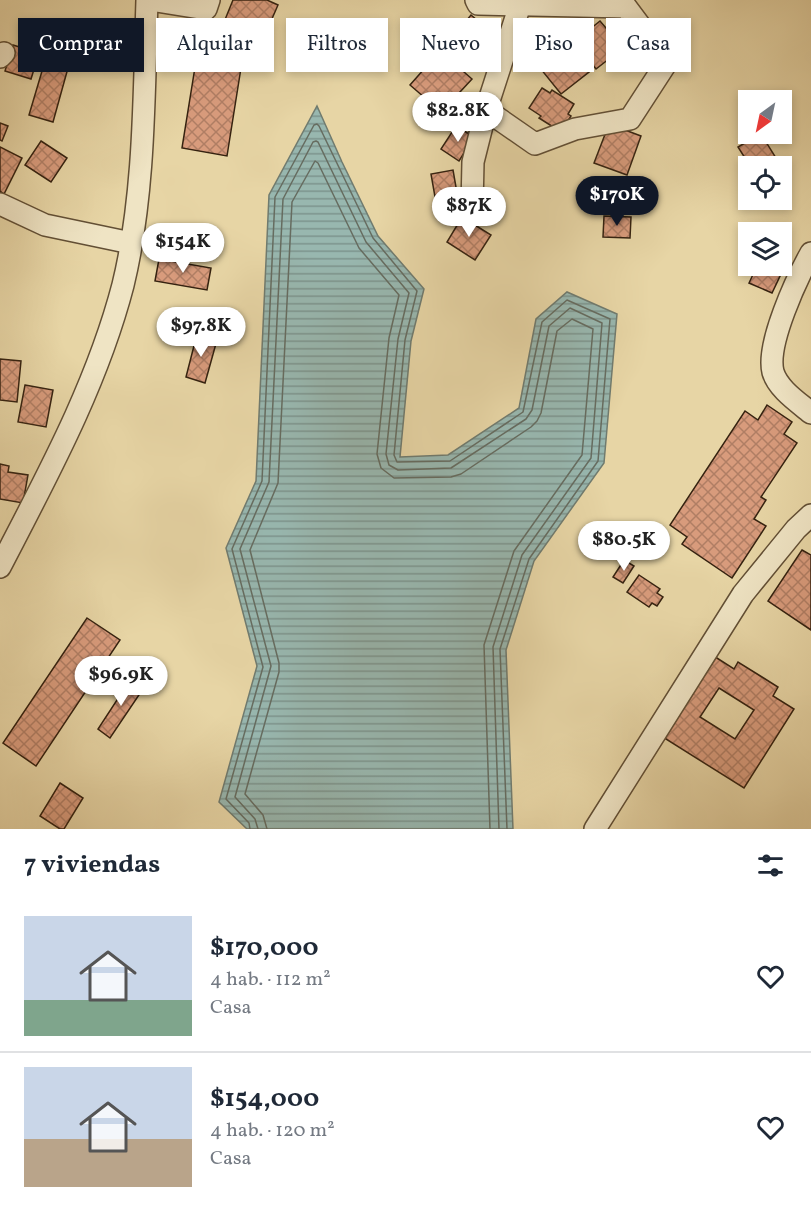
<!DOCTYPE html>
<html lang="es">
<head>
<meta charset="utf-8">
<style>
	:root { --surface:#fff; --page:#f2f2f3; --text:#1f2937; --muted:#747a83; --line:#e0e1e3; --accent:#111827 }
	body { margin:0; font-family:Vollkorn,serif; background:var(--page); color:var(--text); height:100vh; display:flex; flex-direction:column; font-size:22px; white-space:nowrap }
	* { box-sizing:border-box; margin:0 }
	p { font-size:20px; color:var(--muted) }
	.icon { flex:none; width:33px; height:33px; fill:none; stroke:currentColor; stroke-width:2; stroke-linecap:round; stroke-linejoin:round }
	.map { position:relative; height:829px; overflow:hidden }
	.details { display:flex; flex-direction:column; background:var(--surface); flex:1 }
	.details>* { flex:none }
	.banner { position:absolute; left:18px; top:18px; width:776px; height:54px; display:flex; gap:12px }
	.needle { width:39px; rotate:213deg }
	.buttons { position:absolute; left:738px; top:90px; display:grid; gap:12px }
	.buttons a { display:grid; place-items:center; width:54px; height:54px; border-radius:0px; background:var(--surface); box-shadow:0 3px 9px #0003; font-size:30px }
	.price { position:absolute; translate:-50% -51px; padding:0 14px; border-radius:21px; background:#fff; color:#222; font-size:20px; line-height:39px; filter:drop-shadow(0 2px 3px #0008) }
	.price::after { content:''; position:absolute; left:50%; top:36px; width:18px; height:14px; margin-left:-9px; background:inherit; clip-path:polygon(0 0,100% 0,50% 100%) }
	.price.active { background:var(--accent); color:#fff }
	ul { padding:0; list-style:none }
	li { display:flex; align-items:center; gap:18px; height:150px; padding:0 24px }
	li+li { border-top:2px solid var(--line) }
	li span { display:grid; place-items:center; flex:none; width:168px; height:120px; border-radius:0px; color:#555 }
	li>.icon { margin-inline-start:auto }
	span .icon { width:72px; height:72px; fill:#fffc; stroke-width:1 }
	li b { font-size:26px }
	h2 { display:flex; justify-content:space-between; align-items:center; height:72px; padding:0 24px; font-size:26px }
	.tag { padding:0 21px; border-radius:0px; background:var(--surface); box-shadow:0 3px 9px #0003; font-size:21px; line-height:54px }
	.tag.active { background:var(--accent); color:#fff }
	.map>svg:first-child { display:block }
	.water { fill:url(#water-rules); stroke:#707b6f; stroke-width:1.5 }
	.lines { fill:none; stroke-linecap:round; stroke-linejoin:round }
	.shore { stroke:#666c60; stroke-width:1.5 }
	.building { fill:url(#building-cross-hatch); stroke:#352210; stroke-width:1.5; fill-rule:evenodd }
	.minor-casing { stroke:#624f35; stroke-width:24 }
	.minor { stroke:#efe4c4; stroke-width:21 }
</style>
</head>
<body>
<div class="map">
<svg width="811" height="829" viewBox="0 0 811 829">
	<defs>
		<pattern id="water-rules" width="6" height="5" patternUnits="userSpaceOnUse" patternTransform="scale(1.5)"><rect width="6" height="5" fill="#98b7af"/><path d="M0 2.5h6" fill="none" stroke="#7d948d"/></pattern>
		<pattern id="building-cross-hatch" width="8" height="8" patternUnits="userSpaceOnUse" patternTransform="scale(1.5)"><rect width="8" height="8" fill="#d89b7c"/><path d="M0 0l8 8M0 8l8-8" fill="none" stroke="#b07e64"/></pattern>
	</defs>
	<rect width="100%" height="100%" fill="#e7d5a5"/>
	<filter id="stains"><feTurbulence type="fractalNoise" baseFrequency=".00333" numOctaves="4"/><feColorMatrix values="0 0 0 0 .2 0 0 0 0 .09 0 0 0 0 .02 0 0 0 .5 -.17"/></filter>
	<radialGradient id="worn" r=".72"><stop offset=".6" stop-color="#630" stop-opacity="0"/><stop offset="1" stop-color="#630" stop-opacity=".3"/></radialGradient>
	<path class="water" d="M 317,106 L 342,162 L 378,236 L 424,289 L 411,341 L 400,457 L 448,455 L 519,408 L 536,319 L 567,292 L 617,314 L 604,463 L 534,561 L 506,650 L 513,829 L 247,829 L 219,802 L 257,666 L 226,548 L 256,481 L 269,195 Z"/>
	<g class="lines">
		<g class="shore">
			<path d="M 250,829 L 249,823 L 226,799 L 263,667 L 232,549 L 262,481 L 275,197 L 314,125 L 317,124 L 319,126 L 373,238 L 417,291 L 405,340 L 394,455 L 397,462 L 450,461 L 523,412 L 542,322 L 567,300 L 610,319 L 598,461 L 529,559 L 500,649 L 507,829"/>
			<path d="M 258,829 L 255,819 L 235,797 L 271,666 L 240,549 L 269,482 L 283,199 L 313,142 L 316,141 L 318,142 L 366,242 L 409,293 L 398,339 L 386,454 L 389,465 L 398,470 L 451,468 L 526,419 L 532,410 L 549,326 L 570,308 L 602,323 L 591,458 L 522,555 L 493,647 L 499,829"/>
			<path d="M 267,829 L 263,815 L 245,794 L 279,672 L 279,663 L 250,550 L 278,483 L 292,202 L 315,161 L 318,163 L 359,248 L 399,295 L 389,338 L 377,454 L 381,468 L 394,478 L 451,477 L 461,474 L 531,427 L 537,421 L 541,413 L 557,331 L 572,319 L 593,329 L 582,455 L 514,551 L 484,645 L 490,829"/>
		</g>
	</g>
	<g class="building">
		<path d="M 233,0 L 267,0 L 278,5 L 261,44 L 222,27 Z"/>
		<path d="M 471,15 L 495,35 L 476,57 L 453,37 Z"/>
		<path d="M 600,21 L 623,48 L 596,69 L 574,42 Z"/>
		<path d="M 13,45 L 39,53 L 31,79 L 5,71 Z"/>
		<path d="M 569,46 L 589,72 L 561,94 L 540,68 Z"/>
		<path d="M 440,51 L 472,79 L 460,92 L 465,97 L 447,117 L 410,85 Z"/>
		<path d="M 45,61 L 68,68 L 53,122 L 29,115 Z"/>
		<path d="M 196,61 L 241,68 L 227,156 L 182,148 Z"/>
		<path d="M 542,88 L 550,93 L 552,90 L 574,104 L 568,114 L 571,116 L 561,132 L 539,118 L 541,116 L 529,108 Z"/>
		<path d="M 0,123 L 8,126 L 2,141 L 0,140 Z"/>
		<path d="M 609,124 L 641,136 L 627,175 L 594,163 Z"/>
		<path d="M 456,126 L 474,137 L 459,161 L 441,149 Z"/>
		<path d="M 760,134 L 761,134 L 781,166 L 750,166 L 738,147 Z"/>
		<path d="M 41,141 L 67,158 L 51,182 L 25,165 Z"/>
		<path d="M 0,147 L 22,158 L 4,194 L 0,191 Z"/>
		<path d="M 453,170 L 457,193 L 435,197 L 431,174 Z"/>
		<path d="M 604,216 L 631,217 L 630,238 L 603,237 Z"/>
		<path d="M 462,217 L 491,235 L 475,260 L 447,242 Z"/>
		<path d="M 159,259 L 211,268 L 207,290 L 155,281 Z"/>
		<path d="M 757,266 L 763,266 L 781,274 L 772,293 L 749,283 Z"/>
		<path d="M 175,327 L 190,330 L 188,344 L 173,341 Z"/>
		<path d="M 197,334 L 217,340 L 205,383 L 186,377 Z"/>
		<path d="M 0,359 L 21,361 L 17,402 L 0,400 Z"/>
		<path d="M 25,385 L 53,390 L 46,427 L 18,422 Z"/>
		<path d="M 767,405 L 792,422 L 784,434 L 797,443 L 761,497 L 766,500 L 754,519 L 766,526 L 732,578 L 682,544 L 687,537 L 670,525 L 745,411 L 758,420 Z"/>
		<path d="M 0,464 L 9,466 L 8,472 L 28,475 L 23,503 L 0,499 Z"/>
		<path d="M 802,550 L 811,555 L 811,630 L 768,601 Z"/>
		<path d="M 624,560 L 634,566 L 623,583 L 613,577 Z"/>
		<path d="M 639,575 L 660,589 L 657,593 L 663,597 L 657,606 L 652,603 L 649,607 L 627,592 Z"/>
		<path d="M 87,618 L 120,640 L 36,766 L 3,743 Z"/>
		<path d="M 709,653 L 734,669 L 738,662 L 778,687 L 773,696 L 794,709 L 744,788 L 658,734 ZM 719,688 L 754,710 L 735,739 L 700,717 Z"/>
		<path d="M 132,677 L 145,686 L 110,738 L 98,729 Z"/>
		<path d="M 60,783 L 83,798 L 64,829 L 60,829 L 40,816 Z"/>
	</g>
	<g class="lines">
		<g class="minor-casing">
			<g id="minor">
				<path d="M 150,0 L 206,9 L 209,0"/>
				<path d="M 0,57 L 4,53"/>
				<path d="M 486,110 L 520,5"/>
				<path d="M 0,204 L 45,225 L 131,243"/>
				<path d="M 472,206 L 473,162 L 486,110 L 535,144 L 575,129 L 630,119 L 667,62 L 626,7 L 478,4 L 476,0"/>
				<path d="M 811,253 C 797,278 766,344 773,372 C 778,389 798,402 811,413"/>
				<path d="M 0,567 C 47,476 97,385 123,285 C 145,195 144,92 147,0"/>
				<path d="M 595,829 L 743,594 L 796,529 L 811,515"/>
			</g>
		</g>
		<use href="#minor" class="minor"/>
	</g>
	<rect width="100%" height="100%" filter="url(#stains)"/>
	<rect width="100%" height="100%" fill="url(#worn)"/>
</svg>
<div class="buttons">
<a><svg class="needle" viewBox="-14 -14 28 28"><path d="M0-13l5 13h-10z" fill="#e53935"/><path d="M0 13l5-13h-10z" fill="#747a83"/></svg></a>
<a><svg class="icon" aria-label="locate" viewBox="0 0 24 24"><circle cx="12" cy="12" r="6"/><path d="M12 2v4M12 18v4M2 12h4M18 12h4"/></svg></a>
<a><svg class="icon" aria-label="layers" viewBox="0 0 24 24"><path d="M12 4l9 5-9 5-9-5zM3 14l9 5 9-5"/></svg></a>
</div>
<b class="price" style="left:458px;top:143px">$82.8K</b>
<b class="price active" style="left:617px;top:227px">$170K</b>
<b class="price" style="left:469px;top:238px">$87K</b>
<b class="price" style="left:183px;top:274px">$154K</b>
<b class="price" style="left:201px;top:358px">$97.8K</b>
<b class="price" style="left:624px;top:572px">$80.5K</b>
<b class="price" style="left:121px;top:707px">$96.9K</b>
<div class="banner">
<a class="tag active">Comprar</a>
<a class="tag">Alquilar</a>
<a class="tag">Filtros</a>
<a class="tag">Nuevo</a>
<a class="tag">Piso</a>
<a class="tag">Casa</a>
</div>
</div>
<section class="details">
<h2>7 viviendas<svg class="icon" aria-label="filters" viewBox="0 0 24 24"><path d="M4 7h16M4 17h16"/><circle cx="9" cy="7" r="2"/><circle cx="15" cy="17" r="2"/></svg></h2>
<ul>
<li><span style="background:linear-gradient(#c9d6e8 70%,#7fa58c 0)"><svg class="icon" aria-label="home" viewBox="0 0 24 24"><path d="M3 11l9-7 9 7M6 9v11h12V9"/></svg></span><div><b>$170,000</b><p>4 hab. · 112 m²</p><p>Casa</p></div><svg class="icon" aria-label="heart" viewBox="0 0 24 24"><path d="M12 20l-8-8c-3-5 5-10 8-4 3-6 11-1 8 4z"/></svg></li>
<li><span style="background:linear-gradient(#c9d6e8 60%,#b9a48a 0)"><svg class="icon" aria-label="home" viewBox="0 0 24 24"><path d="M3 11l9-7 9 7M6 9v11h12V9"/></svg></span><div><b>$154,000</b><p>4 hab. · 120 m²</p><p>Casa</p></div><svg class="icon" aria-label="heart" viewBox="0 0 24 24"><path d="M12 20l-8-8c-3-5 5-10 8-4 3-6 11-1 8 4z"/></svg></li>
</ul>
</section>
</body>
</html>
